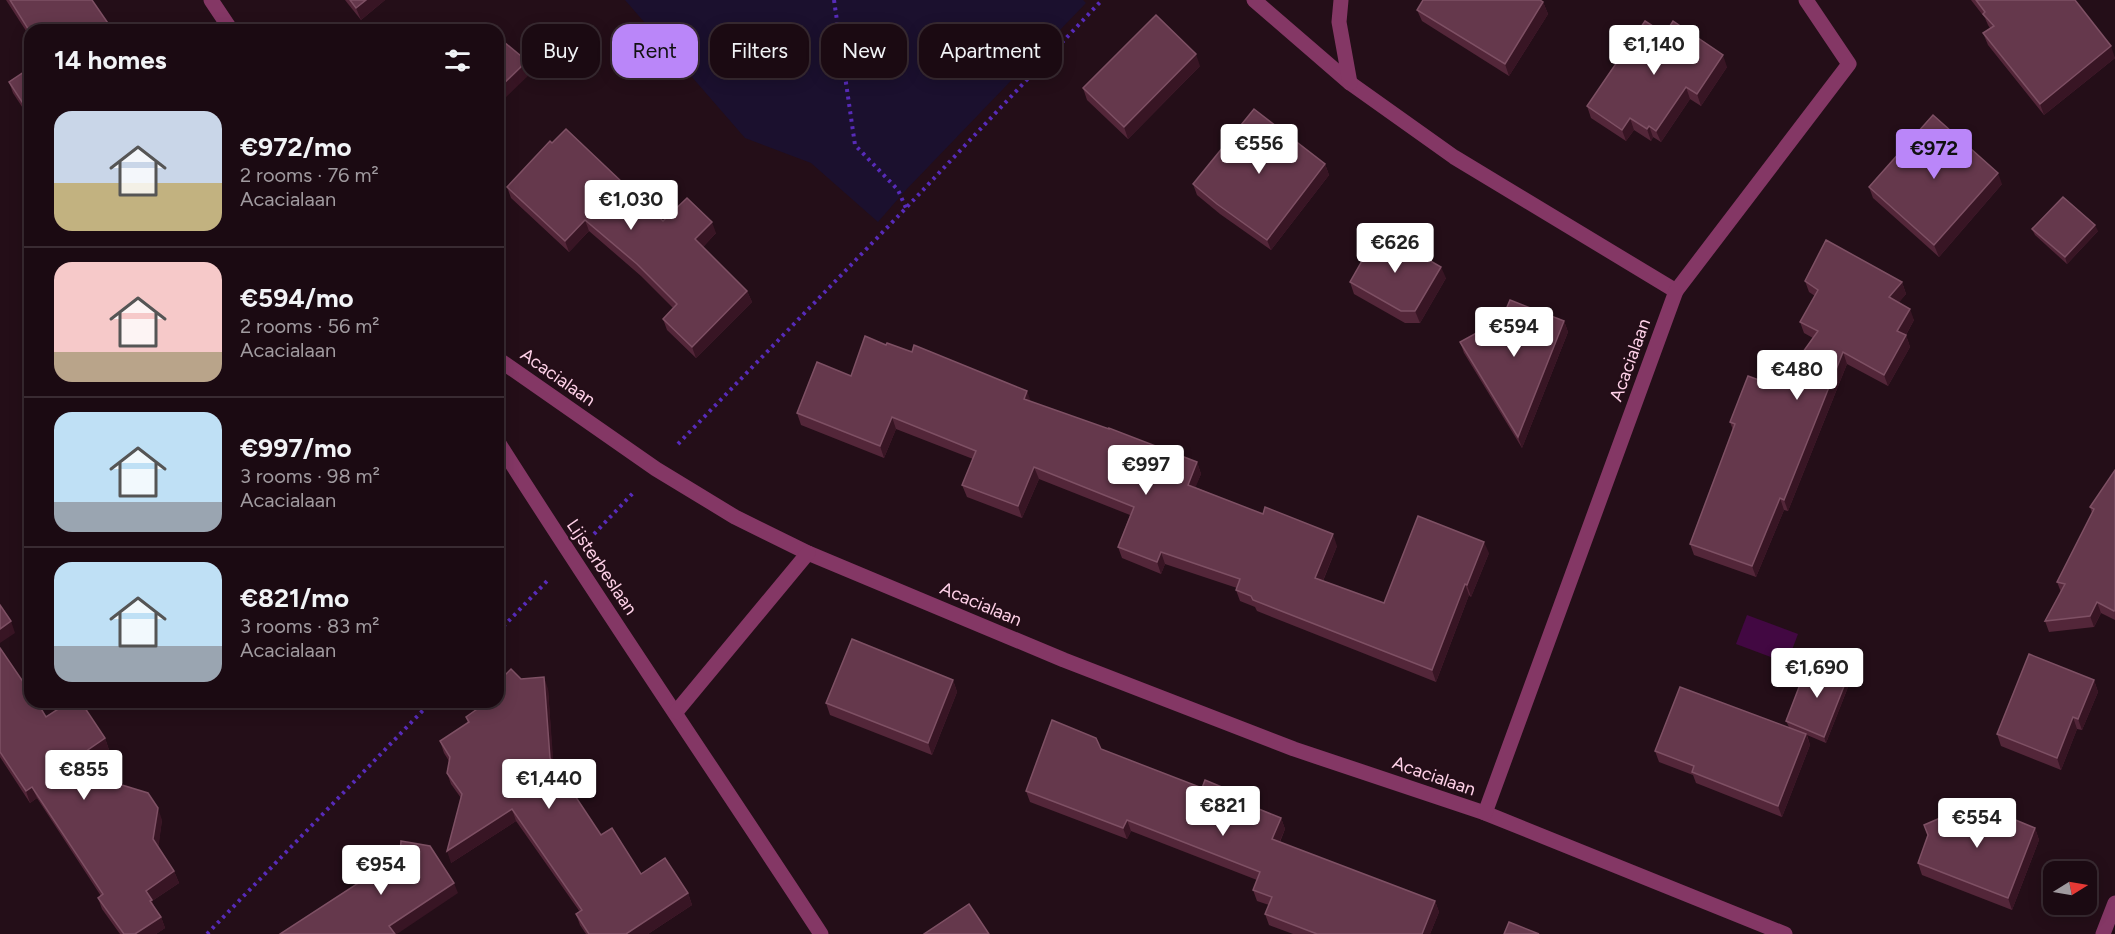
<!DOCTYPE html>
<html lang="en">
<head>
<meta charset="utf-8">
<style>
	:root { --surface:#1b0a12; --page:#24131b; --text:#f1f3f6; --muted:#a09a9f; --line:#392b32; --accent:#ba86f9 }
	body { margin:0; font-family:Figtree,sans-serif; background:var(--page); color:var(--text); height:100vh; display:flex; flex-direction:column; font-size:22px; white-space:nowrap }
	* { box-sizing:border-box; margin:0 }
	p { font-size:20px; color:var(--muted) }
	.icon { flex:none; width:33px; height:33px; fill:none; stroke:currentColor; stroke-width:2; stroke-linecap:round; stroke-linejoin:round }
	.map { position:relative; flex:1; overflow:hidden }
	.sheet { position:absolute; left:24px; top:24px; width:480px; height:684px; display:flex; flex-direction:column; background:var(--surface); border-radius:18px; box-shadow:0 3px 15px #0003,0 0 0 2px var(--line) }
	.sheet>* { flex:none }
	.guide { position:absolute; left:522px; top:24px; width:570px; height:54px; display:flex; gap:12px }
	.needle { width:39px; rotate:79deg }
	.fabs { position:absolute; left:2043px; top:861px; display:grid; gap:12px }
	.fabs a { display:grid; place-items:center; width:54px; height:54px; border-radius:12px; background:var(--surface); box-shadow:0 3px 15px #0003,0 0 0 2px var(--line); font-size:30px }
	.price { position:absolute; translate:-50% -51px; padding:0 14px; border-radius:6px; background:#fff; color:#222; font-size:20px; line-height:39px; filter:drop-shadow(0 2px 3px #0008) }
	.price::after { content:''; position:absolute; left:50%; top:36px; width:18px; height:14px; margin-left:-9px; background:inherit; clip-path:polygon(0 0,100% 0,50% 100%) }
	.price.current { background:var(--accent); color:#111 }
	ul { padding:0; list-style:none }
	li { display:flex; align-items:center; gap:18px; height:150px; padding:0 30px }
	li+li { border-top:2px solid var(--line) }
	li span { display:grid; place-items:center; flex:none; width:168px; height:120px; border-radius:18px; color:#555 }
	li>.icon { margin-inline-start:auto }
	span .icon { width:72px; height:72px; fill:#fffc; stroke-width:1 }
	li b { font-size:26px }
	h2 { display:flex; justify-content:space-between; align-items:center; height:72px; padding:0 30px; font-size:26px }
	.tag { padding:0 21px; border-radius:18px; background:var(--surface); box-shadow:0 3px 15px #0003,0 0 0 2px var(--line); font-size:21px; line-height:54px }
	.tag.current { background:var(--accent); color:#111 }
	.map>svg:first-child { display:block }
	.green { fill:#1b102e }
	.water { fill:#420842 }
	.lines { fill:none; stroke-linecap:round; stroke-linejoin:round }
	.path { stroke:#572bb9; stroke-width:4; stroke-dasharray:3 4.5; stroke-linecap:butt }
	.minor { stroke:#843765; stroke-width:15 }
	.wall { fill:#532639 }
	.shaded-wall { fill:#381524 }
	.building { fill:#65384c; stroke:#7e5064; stroke-width:1.5 }
	.labels { text-anchor:middle; dominant-baseline:central; stroke-width:4.5; stroke-linejoin:round; paint-order:stroke }
	.street-label { font-size:18px; fill:#ffd1e8; stroke:#240e18 }
</style>
</head>
<body>
<div class="map">
<svg width="2115" height="934" viewBox="0 0 2115 934">
	<rect width="100%" height="100%" fill="#240e18"/>
	<path class="green" d="M 625,0 L 1083,0 L 1086,3 L 904,192 L 878,222 L 811,163 L 745,138 Z"/>
	<path class="water" d="M 1747,615 L 1798,634 L 1787,663 L 1736,644 Z"/>
	<g class="lines">
		<g class="path">
			<path d="M 834,0 L 855,145 L 898,190 L 906,208"/>
			<path d="M 678,444 L 906,208 L 1102,0"/>
			<path d="M 594,534 L 634,492"/>
			<path d="M 498,632 L 548,580"/>
			<path d="M 207,934 L 431,702"/>
		</g>
		<g class="minor">
			<path d="M 211,0 L 231,30"/>
			<path d="M 1254,0 L 1350,83 L 1454,157 L 1676,291"/>
			<path d="M 1341,0 L 1339,22 L 1350,83"/>
			<path d="M 498,359 L 656,469 L 735,517 L 808,553 L 1064,660 L 1294,749 L 1485,813 L 1785,934"/>
			<path d="M 498,442 C 603,608 714,770 821,934"/>
			<path d="M 676,712 L 808,553"/>
			<path d="M 1485,813 L 1676,291 L 1849,64 L 1806,0"/>
			<path d="M 2103,934 L 2115,903"/>
		</g>
	</g>
	<g class="wall">
		<path d="M 6,0 L 92,0 L 30,30 L 30,37 Z"/>
		<path d="M 345,0 L 385,0 L 361,20 Z"/>
		<path d="M 1971,0 L 2075,0 L 2115,58 L 2044,115 L 1988,45 L 1983,33 L 1990,28 L 1988,25 L 1985,18 Z"/>
		<path d="M 1543,2 L 1548,14 L 1509,76 L 1422,21 L 1417,10 Z"/>
		<path d="M 1665,34 L 1727,67 L 1701,106 L 1690,99 L 1661,142 L 1653,137 L 1651,141 L 1634,130 L 1626,141 L 1591,118 L 1587,106 Z"/>
		<path d="M 1200,66 L 1128,139 L 1087,100 L 1083,88 Z"/>
		<path d="M 30,68 L 30,119 L 13,93 L 9,82 Z"/>
		<path d="M 1325,164 L 1329,175 L 1271,250 L 1220,214 L 1197,195 L 1193,184 Z"/>
		<path d="M 2002,184 L 1939,257 L 1873,198 L 1869,187 Z"/>
		<path d="M 507,187 L 716,233 L 703,247 L 747,291 L 752,302 L 696,358 L 667,330 L 663,319 L 673,308 L 641,276 L 589,231 L 569,252 L 511,198 Z"/>
		<path d="M 2032,229 L 2098,231 L 2067,264 L 2035,235 Z"/>
		<path d="M 1446,278 L 1420,323 L 1405,323 L 1354,294 L 1350,282 Z"/>
		<path d="M 1805,281 L 1902,282 L 1906,294 L 1899,302 L 1914,320 L 1906,335 L 1910,347 L 1888,386 L 1847,364 L 1788,511 L 1784,510 L 1756,577 L 1694,555 L 1690,544 L 1733,430 L 1730,422 L 1778,387 L 1813,338 L 1804,333 L 1800,322 L 1815,296 L 1809,292 Z"/>
		<path d="M 1564,321 L 1568,332 L 1522,448 L 1464,353 L 1460,342 Z"/>
		<path d="M 886,345 L 1030,401 L 1197,462 L 1201,474 L 1195,487 L 1337,546 L 1323,581 L 1384,603 L 1489,553 L 1471,597 L 1469,595 L 1436,682 L 1257,611 L 1255,607 L 1240,601 L 1236,590 L 1237,588 L 1165,564 L 1161,574 L 1122,558 L 1118,547 L 1130,515 L 1039,479 L 1022,518 L 967,497 L 962,485 L 973,459 L 896,429 L 884,458 L 801,425 L 797,413 L 851,376 Z"/>
		<path d="M 2115,470 L 2115,620 L 2101,613 L 2094,627 L 2049,632 L 2045,621 L 2061,592 L 2057,582 L 2092,513 L 2090,507 Z"/>
		<path d="M 0,648 L 46,717 L 105,738 L 109,750 L 77,771 L 162,820 L 158,847 L 174,871 L 179,883 L 152,901 L 155,909 L 161,917 L 165,928 L 156,934 L 120,934 L 102,909 L 98,898 L 101,896 L 37,798 L 30,803 L 0,757 Z"/>
		<path d="M 521,679 L 548,689 L 553,764 L 601,835 L 641,874 L 688,893 L 692,905 L 648,934 L 586,934 L 580,925 L 576,914 L 580,912 L 516,821 L 451,863 L 461,798 L 451,784 L 447,773 L 449,761 L 444,753 L 440,741 L 468,723 L 466,717 Z"/>
		<path d="M 953,680 L 957,692 L 932,755 L 830,715 L 826,703 Z"/>
		<path d="M 2094,680 L 2098,692 L 2082,730 L 2077,729 L 2061,770 L 2001,746 L 1997,734 Z"/>
		<path d="M 1850,682 L 1826,743 L 1807,735 L 1810,745 L 1782,817 L 1696,783 L 1693,775 L 1659,762 L 1655,751 L 1789,727 L 1786,721 Z"/>
		<path d="M 1202,788 L 1241,795 L 1244,803 L 1281,818 L 1285,829 L 1280,842 L 1435,901 L 1439,912 L 1430,934 L 1293,934 L 1269,925 L 1265,914 L 1269,905 L 1257,901 L 1253,890 L 1257,880 L 1131,831 L 1127,839 L 1030,802 L 1026,791 Z"/>
		<path d="M 1998,823 L 2035,828 L 2039,840 L 2012,910 L 1922,875 L 1918,863 L 1928,836 L 1924,825 Z"/>
	</g>
	<g class="shaded-wall">
		<path d="M 366,0 L 385,0 L 361,20 L 356,8 Z"/>
		<path d="M 1543,2 L 1548,14 L 1509,76 L 1505,64 Z"/>
		<path d="M 2111,46 L 2115,58 L 2044,115 L 2040,104 Z"/>
		<path d="M 1196,54 L 1200,66 L 1128,139 L 1124,127 Z"/>
		<path d="M 1723,55 L 1727,67 L 1701,106 L 1697,94 Z"/>
		<path d="M 527,61 L 531,73 L 498,105 L 498,89 Z"/>
		<path d="M 1686,87 L 1690,99 L 1661,142 L 1656,131 Z"/>
		<path d="M 1630,118 L 1634,130 L 1626,141 L 1622,130 Z"/>
		<path d="M 1649,126 L 1653,137 L 1651,141 L 1647,129 Z"/>
		<path d="M 1325,164 L 1329,175 L 1271,250 L 1267,240 Z"/>
		<path d="M 1998,173 L 2002,184 L 1939,257 L 1934,245 Z"/>
		<path d="M 585,220 L 589,231 L 569,252 L 565,241 Z"/>
		<path d="M 712,222 L 716,233 L 700,250 L 695,239 Z"/>
		<path d="M 2095,225 L 2098,231 L 2067,264 L 2065,257 Z"/>
		<path d="M 1441,267 L 1446,278 L 1420,323 L 1415,311 Z"/>
		<path d="M 1902,282 L 1906,294 L 1894,308 L 1889,297 Z"/>
		<path d="M 747,291 L 752,302 L 696,358 L 692,347 Z"/>
		<path d="M 1910,309 L 1914,320 L 1902,342 L 1897,331 Z"/>
		<path d="M 1564,321 L 1568,332 L 1522,448 L 1518,437 Z"/>
		<path d="M 1906,335 L 1910,347 L 1888,386 L 1884,375 Z"/>
		<path d="M 1843,352 L 1847,364 L 1788,511 L 1784,500 Z"/>
		<path d="M 1027,391 L 1031,402 L 1024,399 Z"/>
		<path d="M 892,417 L 896,429 L 884,458 L 880,446 Z"/>
		<path d="M 1197,462 L 1201,474 L 1192,496 L 1188,485 Z"/>
		<path d="M 1034,467 L 1039,479 L 1022,518 L 1018,506 Z"/>
		<path d="M 1780,498 L 1784,510 L 1756,577 L 1752,566 Z"/>
		<path d="M 1333,534 L 1337,546 L 1319,590 L 1315,578 Z"/>
		<path d="M 1484,542 L 1489,553 L 1471,597 L 1467,585 Z"/>
		<path d="M 1161,552 L 1165,564 L 1161,574 L 1157,562 Z"/>
		<path d="M 1465,584 L 1469,595 L 1436,682 L 1432,670 Z"/>
		<path d="M 2097,602 L 2101,613 L 2094,627 L 2090,616 Z"/>
		<path d="M 11,621 L 15,633 L 0,643 L 0,629 Z"/>
		<path d="M 1848,676 L 1850,682 L 1826,743 L 1824,737 Z"/>
		<path d="M 544,677 L 548,689 L 554,770 L 550,758 Z"/>
		<path d="M 953,680 L 957,692 L 932,755 L 928,743 Z"/>
		<path d="M 2094,680 L 2098,692 L 2082,730 L 2078,719 Z"/>
		<path d="M 2073,717 L 2077,729 L 2061,770 L 2057,758 Z"/>
		<path d="M 1806,734 L 1810,745 L 1782,817 L 1778,806 Z"/>
		<path d="M 105,738 L 109,750 L 67,778 L 63,767 Z"/>
		<path d="M 32,787 L 37,798 L 30,803 L 26,791 Z"/>
		<path d="M 1241,795 L 1245,805 L 1239,801 Z"/>
		<path d="M 158,808 L 162,820 L 158,851 L 153,839 Z"/>
		<path d="M 512,809 L 516,821 L 451,863 L 447,851 Z"/>
		<path d="M 1281,818 L 1285,829 L 1276,850 L 1272,839 Z"/>
		<path d="M 1127,820 L 1131,831 L 1127,839 L 1123,828 Z"/>
		<path d="M 2035,828 L 2039,840 L 2012,910 L 2008,898 Z"/>
		<path d="M 174,871 L 179,883 L 152,901 L 156,911 L 154,913 L 146,891 Z"/>
		<path d="M 454,883 L 458,893 L 397,934 L 392,934 L 389,926 Z"/>
		<path d="M 688,893 L 692,905 L 648,934 L 626,934 Z"/>
		<path d="M 1435,901 L 1439,912 L 1430,934 L 1422,934 Z"/>
		<path d="M 161,917 L 165,928 L 156,934 L 135,934 Z"/>
	</g>
	<g class="building">
		<path d="M 10,0 L 92,0 L 112,29 L 110,30 L 30,30 L 30,32 Z"/>
		<path d="M 350,0 L 366,0 L 356,8 Z"/>
		<path d="M 1423,0 L 1540,0 L 1543,2 L 1505,64 L 1417,10 Z"/>
		<path d="M 1976,0 L 2075,0 L 2111,46 L 2040,104 L 1983,33 L 1994,26 L 1983,14 L 1985,12 Z"/>
		<path d="M 1156,15 L 1196,54 L 1124,127 L 1083,88 Z"/>
		<path d="M 1645,21 L 1665,34 L 1673,21 L 1723,55 L 1697,94 L 1686,87 L 1656,131 L 1649,126 L 1647,129 L 1630,118 L 1622,130 L 1587,106 Z"/>
		<path d="M 498,37 L 527,61 L 498,89 Z"/>
		<path d="M 30,68 L 30,110 L 28,111 L 9,82 Z"/>
		<path d="M 1254,109 L 1325,164 L 1267,240 L 1217,204 L 1193,184 Z"/>
		<path d="M 1933,115 L 1998,173 L 1934,245 L 1869,187 Z"/>
		<path d="M 566,129 L 663,221 L 687,198 L 712,222 L 695,239 L 747,291 L 692,347 L 663,319 L 677,304 L 637,264 L 585,220 L 565,241 L 507,187 L 550,141 L 552,143 Z"/>
		<path d="M 2063,197 L 2095,225 L 2065,257 L 2032,229 Z"/>
		<path d="M 1379,231 L 1441,267 L 1415,311 L 1401,311 L 1350,282 Z"/>
		<path d="M 1826,240 L 1902,282 L 1889,297 L 1910,309 L 1897,331 L 1906,335 L 1884,375 L 1843,352 L 1784,500 L 1780,498 L 1752,566 L 1690,544 L 1735,424 L 1730,422 L 1748,376 L 1778,387 L 1818,331 L 1800,322 L 1818,290 L 1805,281 Z"/>
		<path d="M 1510,300 L 1564,321 L 1518,437 L 1460,342 L 1502,319 Z"/>
		<path d="M 865,336 L 886,345 L 887,343 L 912,352 L 914,345 L 1027,391 L 1024,399 L 1109,429 L 1109,428 L 1197,462 L 1188,485 L 1263,514 L 1265,507 L 1333,534 L 1315,578 L 1384,603 L 1418,516 L 1484,542 L 1467,585 L 1465,584 L 1432,670 L 1253,600 L 1251,596 L 1236,590 L 1240,579 L 1161,552 L 1157,562 L 1118,547 L 1134,507 L 1034,467 L 1018,506 L 962,485 L 976,451 L 892,417 L 880,446 L 797,413 L 817,362 L 851,376 Z"/>
		<path d="M 2115,470 L 2115,610 L 2114,611 L 2097,602 L 2090,616 L 2045,621 L 2065,584 L 2057,582 L 2094,509 L 2090,507 Z"/>
		<path d="M 0,605 L 11,621 L 0,629 Z"/>
		<path d="M 852,639 L 953,680 L 928,743 L 826,703 Z"/>
		<path d="M 0,648 L 30,692 L 30,702 L 37,702 L 46,717 L 69,702 L 81,702 L 105,738 L 63,767 L 148,793 L 158,808 L 153,839 L 174,871 L 146,891 L 152,900 L 150,901 L 161,917 L 135,934 L 124,934 L 98,898 L 103,894 L 32,787 L 26,791 L 0,752 Z"/>
		<path d="M 2029,654 L 2094,680 L 2078,719 L 2073,717 L 2057,758 L 1997,734 Z"/>
		<path d="M 1809,661 L 1848,676 L 1824,737 L 1786,721 Z"/>
		<path d="M 511,669 L 521,679 L 544,677 L 550,758 L 601,835 L 612,828 L 641,874 L 665,858 L 688,893 L 626,934 L 589,934 L 576,914 L 582,910 L 512,809 L 447,851 L 462,794 L 447,773 L 450,757 L 440,741 L 469,722 L 466,717 L 480,707 L 479,702 L 498,702 L 498,682 Z"/>
		<path d="M 1680,687 L 1806,734 L 1778,806 L 1692,772 L 1694,766 L 1655,751 Z"/>
		<path d="M 1052,720 L 1096,738 L 1101,749 L 1202,788 L 1205,780 L 1241,795 L 1239,801 L 1281,818 L 1272,839 L 1435,901 L 1422,934 L 1317,934 L 1265,914 L 1272,897 L 1253,890 L 1260,872 L 1127,820 L 1123,828 L 1026,791 Z"/>
		<path d="M 1961,809 L 1998,823 L 2001,814 L 2035,828 L 2008,898 L 1918,863 L 1928,835 L 1924,825 Z"/>
		<path d="M 401,841 L 430,846 L 454,883 L 389,926 L 395,934 L 280,934 L 400,856 Z"/>
		<path d="M 969,904 L 989,934 L 924,934 Z"/>
		<path d="M 1509,922 L 1539,934 L 1504,934 Z"/>
	</g>
	<g class="labels">
		<g class="street-label">
			<text transform="translate(1630 360) rotate(-70)">Acacialaan</text>
			<text transform="translate(558 377) rotate(35)">Acacialaan</text>
			<text transform="translate(602 567) rotate(56)">Lijsterbeslaan</text>
			<text transform="translate(981 604) rotate(23)">Acacialaan</text>
			<text transform="translate(1434 776) rotate(19)">Acacialaan</text>
		</g>
	</g>
</svg>
<div class="fabs">
<a><svg class="needle" viewBox="-14 -14 28 28"><path d="M0-13l5 13h-10z" fill="#e53935"/><path d="M0 13l5-13h-10z" fill="#a09a9f"/></svg></a>
</div>
<b class="price" style="left:1654px;top:76px">€1,140</b>
<b class="price" style="left:1259px;top:175px">€556</b>
<b class="price current" style="left:1934px;top:180px">€972</b>
<b class="price" style="left:631px;top:231px">€1,030</b>
<b class="price" style="left:1395px;top:274px">€626</b>
<b class="price" style="left:1514px;top:358px">€594</b>
<b class="price" style="left:1797px;top:401px">€480</b>
<b class="price" style="left:1146px;top:496px">€997</b>
<b class="price" style="left:1817px;top:699px">€1,690</b>
<b class="price" style="left:84px;top:801px">€855</b>
<b class="price" style="left:549px;top:810px">€1,440</b>
<b class="price" style="left:1223px;top:837px">€821</b>
<b class="price" style="left:1977px;top:849px">€554</b>
<b class="price" style="left:381px;top:896px">€954</b>
<div class="guide">
<a class="tag">Buy</a>
<a class="tag current">Rent</a>
<a class="tag">Filters</a>
<a class="tag">New</a>
<a class="tag">Apartment</a>
</div>
<section class="sheet">
<h2>14 homes<svg class="icon" aria-label="filters" viewBox="0 0 24 24"><path d="M4 7h16M4 17h16"/><circle cx="9" cy="7" r="2"/><circle cx="15" cy="17" r="2"/></svg></h2>
<ul>
<li><span style="background:linear-gradient(#c9d6e8 60%,#c2b280 0)"><svg class="icon" aria-label="home" viewBox="0 0 24 24"><path d="M3 11l9-7 9 7M6 9v11h12V9"/></svg></span><div><b>€972/mo</b><p>2 rooms · 76 m²</p><p>Acacialaan</p></div></li>
<li><span style="background:linear-gradient(#f6c9c9 75%,#b9a48a 0)"><svg class="icon" aria-label="home" viewBox="0 0 24 24"><path d="M3 11l9-7 9 7M6 9v11h12V9"/></svg></span><div><b>€594/mo</b><p>2 rooms · 56 m²</p><p>Acacialaan</p></div></li>
<li><span style="background:linear-gradient(#bfe0f5 75%,#9aa5b1 0)"><svg class="icon" aria-label="home" viewBox="0 0 24 24"><path d="M3 11l9-7 9 7M6 9v11h12V9"/></svg></span><div><b>€997/mo</b><p>3 rooms · 98 m²</p><p>Acacialaan</p></div></li>
<li><span style="background:linear-gradient(#bfe0f5 70%,#9aa5b1 0)"><svg class="icon" aria-label="home" viewBox="0 0 24 24"><path d="M3 11l9-7 9 7M6 9v11h12V9"/></svg></span><div><b>€821/mo</b><p>3 rooms · 83 m²</p><p>Acacialaan</p></div></li>
</ul>
</section>
</div>
</body>
</html>
